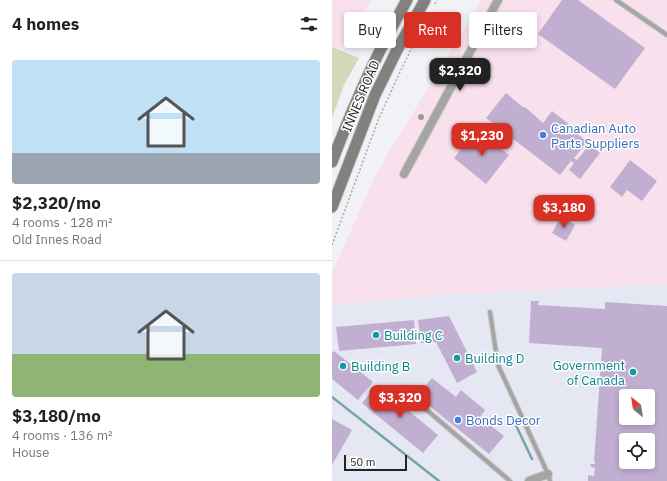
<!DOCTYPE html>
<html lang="en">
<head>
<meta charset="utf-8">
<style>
	:root { --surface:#fff; --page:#f2f2f2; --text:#222; --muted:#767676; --line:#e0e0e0; --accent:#d93025 }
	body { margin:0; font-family:"IBM Plex Sans",sans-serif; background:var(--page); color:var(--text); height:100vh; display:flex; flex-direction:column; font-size:15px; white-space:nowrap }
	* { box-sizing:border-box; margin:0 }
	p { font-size:13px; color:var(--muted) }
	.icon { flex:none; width:22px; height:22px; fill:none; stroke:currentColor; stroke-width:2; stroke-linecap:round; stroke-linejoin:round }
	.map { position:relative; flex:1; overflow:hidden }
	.drawer { display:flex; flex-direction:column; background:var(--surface); width:332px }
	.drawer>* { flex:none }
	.guide { position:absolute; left:12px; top:12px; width:263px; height:36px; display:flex; gap:8px }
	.needle { width:26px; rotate:330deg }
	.controls { position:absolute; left:287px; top:389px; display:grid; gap:8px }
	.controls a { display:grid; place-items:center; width:36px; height:36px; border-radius:4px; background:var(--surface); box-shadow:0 2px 6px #0003; font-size:20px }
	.scale { position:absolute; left:12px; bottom:10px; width:63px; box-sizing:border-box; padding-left:4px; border:2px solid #242425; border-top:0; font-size:11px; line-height:14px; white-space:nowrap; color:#242425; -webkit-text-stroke:3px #fff; paint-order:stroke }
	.price { position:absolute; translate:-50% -34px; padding:0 9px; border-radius:8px; background:var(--accent); color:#fff; font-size:13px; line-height:26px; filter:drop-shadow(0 1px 2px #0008) }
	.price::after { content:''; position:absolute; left:50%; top:24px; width:12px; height:9px; margin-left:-6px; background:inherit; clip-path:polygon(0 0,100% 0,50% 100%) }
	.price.selected { background:#222; color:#fff }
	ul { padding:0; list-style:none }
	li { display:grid; align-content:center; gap:8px; height:212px; padding:0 12px }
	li+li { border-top:1px solid var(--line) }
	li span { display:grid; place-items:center; height:124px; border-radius:4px; color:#555 }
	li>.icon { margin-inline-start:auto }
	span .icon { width:72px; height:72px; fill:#fffc; stroke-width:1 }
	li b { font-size:17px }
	h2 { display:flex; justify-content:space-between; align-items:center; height:48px; padding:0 12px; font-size:17px }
	.chip { padding:0 14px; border-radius:4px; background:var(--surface); box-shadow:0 2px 6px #0003; font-size:14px; line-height:36px }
	.chip.selected { background:var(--accent); color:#fff }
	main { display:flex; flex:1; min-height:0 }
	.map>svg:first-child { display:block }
	.built { fill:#e5e7f2; fill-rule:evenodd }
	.industrial { fill:#f8e0ec }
	.green { fill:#d5d7b9 }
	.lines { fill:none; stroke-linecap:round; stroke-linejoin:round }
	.stream { stroke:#74a5a7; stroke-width:2.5 }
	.building { fill:#c1afd2; fill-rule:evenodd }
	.service-casing { stroke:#cccdd0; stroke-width:6 }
	.minor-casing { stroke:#cccdd0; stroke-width:10 }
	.secondary-casing { stroke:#cccdd0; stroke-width:13 }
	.path { stroke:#aaabae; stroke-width:1.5; stroke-dasharray:2 2; stroke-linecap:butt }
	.service { stroke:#a6a5a4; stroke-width:4 }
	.minor { stroke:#a6a5a4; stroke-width:8 }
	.secondary { stroke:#82817e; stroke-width:11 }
	.tree { fill:#9d9e7e }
	.shop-dot { fill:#3f7fe0; stroke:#fff; stroke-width:1.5 }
	.culture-dot { fill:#0f9aa8; stroke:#fff; stroke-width:1.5 }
	.labels { text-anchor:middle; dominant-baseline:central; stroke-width:3; stroke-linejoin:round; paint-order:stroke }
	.street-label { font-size:13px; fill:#242425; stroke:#fff }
	.shop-label { font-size:13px; fill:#366cbe; stroke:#fff; text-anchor:start }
	.culture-label { font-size:13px; fill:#0d838f; stroke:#fff; text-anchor:start }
</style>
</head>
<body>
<main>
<section class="drawer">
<h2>4 homes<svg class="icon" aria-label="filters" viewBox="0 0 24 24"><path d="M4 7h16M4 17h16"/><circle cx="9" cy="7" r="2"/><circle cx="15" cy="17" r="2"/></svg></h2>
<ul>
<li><span style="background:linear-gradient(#bfe0f5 75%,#9aa5b1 0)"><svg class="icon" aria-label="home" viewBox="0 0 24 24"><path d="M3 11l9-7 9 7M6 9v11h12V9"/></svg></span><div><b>$2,320/mo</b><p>4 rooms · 128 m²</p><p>Old Innes Road</p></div></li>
<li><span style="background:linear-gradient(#c9d6e8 65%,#8fb573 0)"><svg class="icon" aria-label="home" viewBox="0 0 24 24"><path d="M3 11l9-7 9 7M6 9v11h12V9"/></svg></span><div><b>$3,180/mo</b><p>4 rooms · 136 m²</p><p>House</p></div></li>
</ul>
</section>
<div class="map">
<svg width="335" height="481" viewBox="0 0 335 481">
	<rect width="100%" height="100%" fill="#f1f2f6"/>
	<path class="built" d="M 335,284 L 335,481 L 0,481 L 0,305 L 120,294 ZM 294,396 L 316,396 L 316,418 L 294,418 ZM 294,440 L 316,440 L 316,462 L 294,462 Z"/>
	<g class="industrial">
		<path d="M 0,0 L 40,0 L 7,50 L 0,47 Z"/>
		<path d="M 150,0 L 335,0 L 335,284 L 120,294 L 0,305 L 0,273 L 45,172 Z"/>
	</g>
	<path class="green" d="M 0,47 L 27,58 L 12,85 L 0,118 Z"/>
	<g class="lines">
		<g class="stream">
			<path d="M 0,397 L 107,481"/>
			<path d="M 180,417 L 200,459"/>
		</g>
	</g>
	<g class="building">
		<path d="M 230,0 L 246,0 L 313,48 L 283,89 L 206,34 Z"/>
		<path d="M 174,93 L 192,108 L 193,107 L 211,123 L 220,111 L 238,125 L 237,127 L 255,142 L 242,158 L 245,160 L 258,144 L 268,153 L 248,179 L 237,170 L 242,163 L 239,161 L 228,175 L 154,118 Z"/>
		<path d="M 145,130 L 177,155 L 154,184 L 122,158 Z"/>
		<path d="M 298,160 L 325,181 L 310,201 L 295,190 L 290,197 L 278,187 Z"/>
		<path d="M 228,218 L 231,220 L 233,218 L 243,225 L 234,241 L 220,233 Z"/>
		<path d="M 199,301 L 207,301 L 206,305 L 273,309 L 273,302 L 335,306 L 335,481 L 256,481 L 256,475 L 262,476 L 263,468 L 258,466 L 259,464 L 263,464 L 263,461 L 262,461 L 270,348 L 197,343 ZM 294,396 L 316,396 L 316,418 L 294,418 ZM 294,440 L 316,440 L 316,462 L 294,462 Z"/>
		<path d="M 117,316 L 145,372 L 125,383 L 104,342 L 89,343 L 86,320 Z"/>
		<path d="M 82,320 L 84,344 L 7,351 L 4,327 Z"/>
		<path d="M 2,351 L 41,382 L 26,400 L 0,379 L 0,353 Z"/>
		<path d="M 100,378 L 124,397 L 129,390 L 153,410 L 148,417 L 172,436 L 157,454 L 85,396 Z"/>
		<path d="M 45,385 L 106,435 L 91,453 L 30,403 Z"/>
		<path d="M 0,419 L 20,430 L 0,465 Z"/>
	</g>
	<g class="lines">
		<g class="service-casing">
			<g id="service">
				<path d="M 284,0 L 335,35"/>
				<path d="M 158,312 L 166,365 L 216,474 L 218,481"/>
				<path d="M 69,388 L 178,481"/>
			</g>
		</g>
		<g class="minor-casing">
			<g id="minor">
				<path d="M 72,174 L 166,0"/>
				<path d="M 197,481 L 216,474"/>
			</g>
		</g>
		<g class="secondary-casing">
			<g id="secondary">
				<path d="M 0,162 C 21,106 45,52 75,0"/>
				<path d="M 0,207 L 43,95 L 65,50 L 93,0"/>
			</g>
		</g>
		<g class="path">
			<path d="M 103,4 L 105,0"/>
			<path d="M 0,245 L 47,118 L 68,72 L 92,23"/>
		</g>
		<use href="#service" class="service"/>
		<use href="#minor" class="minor"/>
		<use href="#secondary" class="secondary"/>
	</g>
	<circle class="tree" cx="89" cy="117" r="3"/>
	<g class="shop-dot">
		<circle cx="211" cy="135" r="4"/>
		<circle cx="126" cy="420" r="4"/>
	</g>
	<g class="culture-dot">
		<circle cx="44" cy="335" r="4"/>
		<circle cx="125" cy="358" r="4"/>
		<circle cx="11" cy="366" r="4"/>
		<circle cx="301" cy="372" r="4"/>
	</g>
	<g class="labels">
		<g class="street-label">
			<text transform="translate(29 96) rotate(-67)">INNES ROAD</text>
		</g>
		<g class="shop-label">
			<text x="219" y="128">Canadian Auto<tspan x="219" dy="15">Parts Suppliers</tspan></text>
			<text x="134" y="420">Bonds Decor</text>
		</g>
		<g class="culture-label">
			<text x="52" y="335">Building C</text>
			<text x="133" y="358">Building D</text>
			<text x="293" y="365" text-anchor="end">Government<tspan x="293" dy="15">of Canada</tspan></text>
			<text x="19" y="366">Building B</text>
		</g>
	</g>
</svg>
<div class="controls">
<a><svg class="needle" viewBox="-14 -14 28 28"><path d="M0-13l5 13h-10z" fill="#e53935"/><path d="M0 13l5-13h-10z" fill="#767676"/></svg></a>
<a><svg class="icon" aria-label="locate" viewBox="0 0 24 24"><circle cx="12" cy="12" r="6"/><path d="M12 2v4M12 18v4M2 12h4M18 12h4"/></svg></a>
</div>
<div class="scale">50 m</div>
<b class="price selected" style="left:128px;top:92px">$2,320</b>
<b class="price" style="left:150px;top:157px">$1,230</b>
<b class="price" style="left:232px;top:229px">$3,180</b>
<b class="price" style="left:68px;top:419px">$3,320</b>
<div class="guide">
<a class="chip">Buy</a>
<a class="chip selected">Rent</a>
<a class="chip">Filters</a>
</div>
</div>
</main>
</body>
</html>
